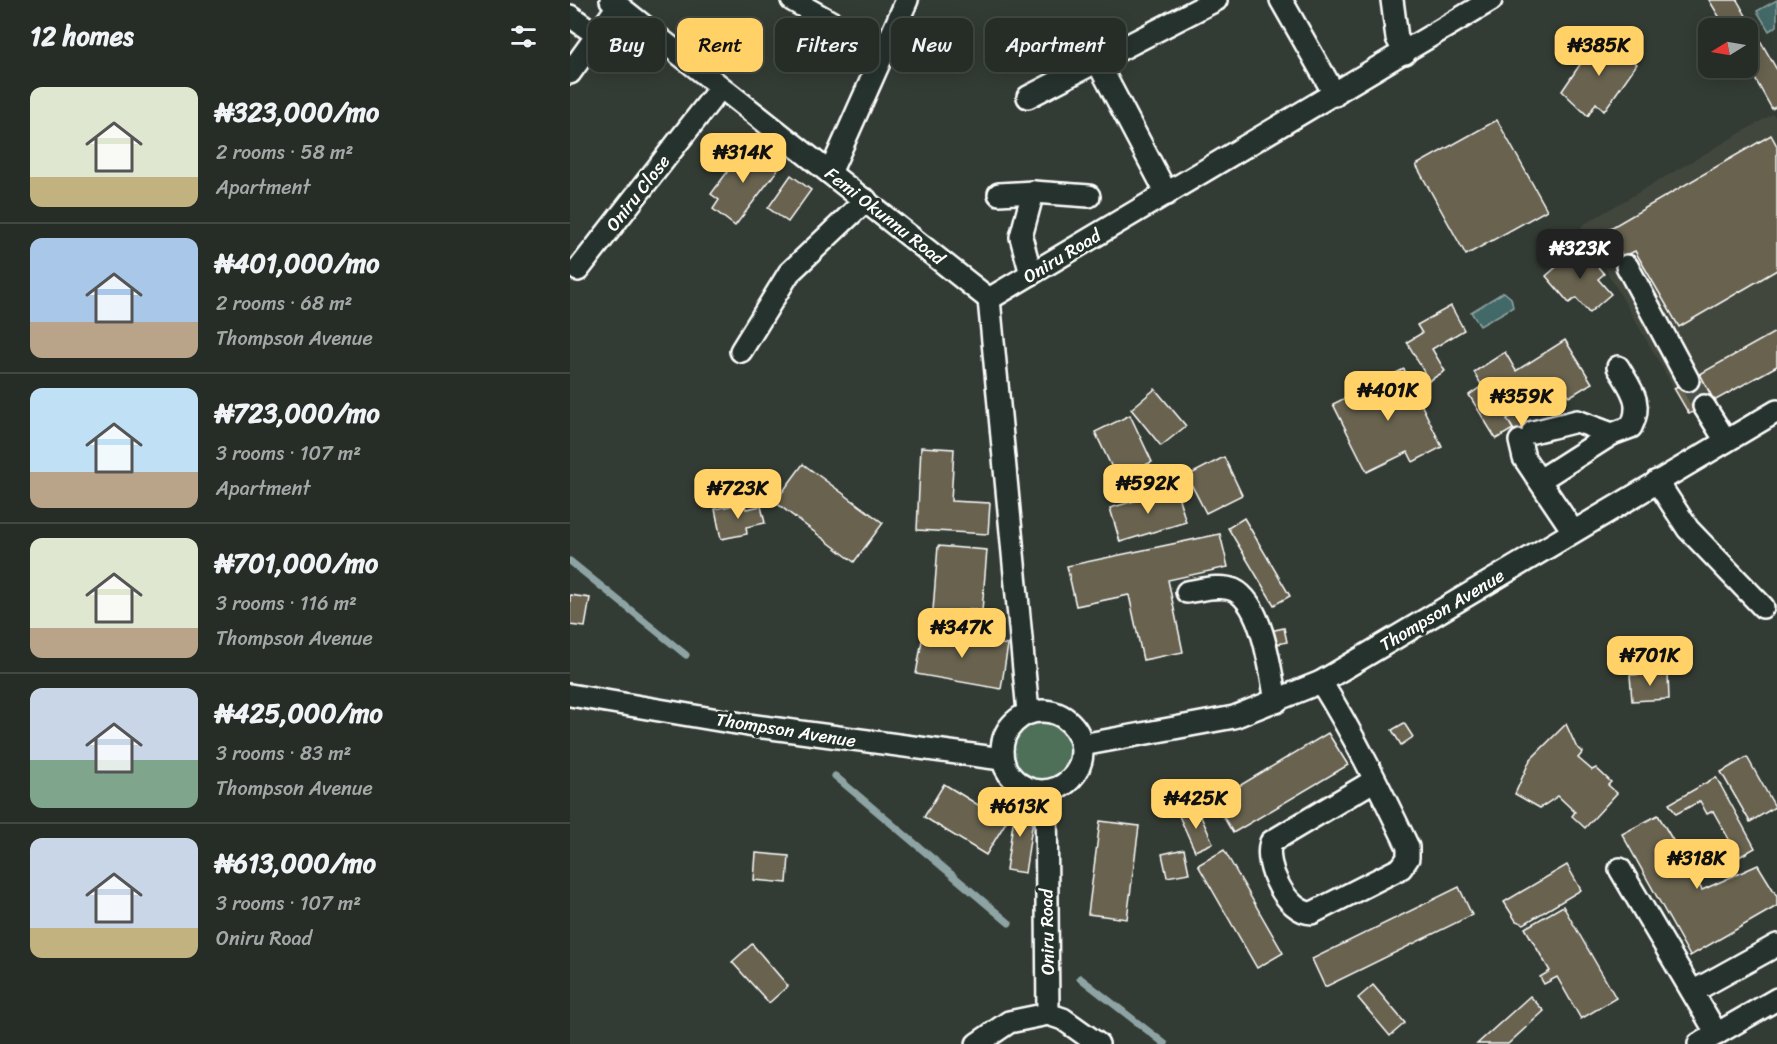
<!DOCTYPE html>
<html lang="en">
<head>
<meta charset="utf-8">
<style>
	:root { --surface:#262d27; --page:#323933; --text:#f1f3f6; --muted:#a4a8a7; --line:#424944; --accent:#ffd166 }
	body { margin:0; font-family:Sriracha,sans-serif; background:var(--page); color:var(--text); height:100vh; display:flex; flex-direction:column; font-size:22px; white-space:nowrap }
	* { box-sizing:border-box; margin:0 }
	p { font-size:20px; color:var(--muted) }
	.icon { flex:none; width:33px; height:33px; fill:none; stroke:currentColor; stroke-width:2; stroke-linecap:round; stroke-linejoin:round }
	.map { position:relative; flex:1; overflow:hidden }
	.side { display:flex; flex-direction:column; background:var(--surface); width:570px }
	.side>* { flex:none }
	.top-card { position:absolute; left:18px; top:18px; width:570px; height:54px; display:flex; gap:12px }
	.needle { width:39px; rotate:259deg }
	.buttons { position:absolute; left:1128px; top:18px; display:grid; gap:12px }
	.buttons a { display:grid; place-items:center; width:60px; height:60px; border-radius:12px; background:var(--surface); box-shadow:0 3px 15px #0003,0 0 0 2px var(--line); font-size:30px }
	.price { position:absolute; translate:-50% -51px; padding:0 14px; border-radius:12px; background:var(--accent); color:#111; font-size:20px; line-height:39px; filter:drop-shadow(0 2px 3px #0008) }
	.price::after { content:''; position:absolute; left:50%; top:36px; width:18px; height:14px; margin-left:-9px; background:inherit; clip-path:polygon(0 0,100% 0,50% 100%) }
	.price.selected { background:#222; color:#fff }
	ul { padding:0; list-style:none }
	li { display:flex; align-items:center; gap:18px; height:150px; padding:0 30px }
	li+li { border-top:2px solid var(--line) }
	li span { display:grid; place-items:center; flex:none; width:168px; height:120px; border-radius:12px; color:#555 }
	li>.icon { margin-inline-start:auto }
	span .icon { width:72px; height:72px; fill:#fffc; stroke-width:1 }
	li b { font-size:26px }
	h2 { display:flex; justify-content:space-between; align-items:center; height:72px; padding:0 30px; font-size:26px }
	.chip { padding:0 21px; border-radius:12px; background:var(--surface); box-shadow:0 3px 15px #0003,0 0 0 2px var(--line); font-size:21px; line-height:54px }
	.chip.selected { background:var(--accent); color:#111 }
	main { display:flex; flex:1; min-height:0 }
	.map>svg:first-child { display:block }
	.built { fill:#43473c }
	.green { fill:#4f6f59; stroke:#a7b7ac; stroke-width:1.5 }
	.water { fill:#436867; stroke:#8ea4a4; stroke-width:1.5 }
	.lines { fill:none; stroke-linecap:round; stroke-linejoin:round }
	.stream { stroke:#8ea4a4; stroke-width:7 }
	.building { fill:#676250; stroke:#fff; stroke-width:1.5 }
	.minor-tunnel { stroke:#475048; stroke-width:21; stroke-dasharray:21 10; stroke-linecap:butt }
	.minor-casing { stroke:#fff; stroke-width:26 }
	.minor { stroke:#26332d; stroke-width:21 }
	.labels { text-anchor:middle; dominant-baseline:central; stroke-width:6; stroke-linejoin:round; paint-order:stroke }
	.street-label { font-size:18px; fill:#fff; stroke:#26332d }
</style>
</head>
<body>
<main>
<section class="side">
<h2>12 homes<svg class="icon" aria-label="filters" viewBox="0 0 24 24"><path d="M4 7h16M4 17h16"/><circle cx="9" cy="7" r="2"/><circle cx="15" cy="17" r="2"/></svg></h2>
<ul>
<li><span style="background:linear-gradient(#dfe7d0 75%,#c2b280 0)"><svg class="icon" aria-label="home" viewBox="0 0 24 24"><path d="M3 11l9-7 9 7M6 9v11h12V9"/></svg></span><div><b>₦323,000/mo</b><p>2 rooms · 58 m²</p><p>Apartment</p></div></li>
<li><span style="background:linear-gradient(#a9c7e8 70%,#b9a48a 0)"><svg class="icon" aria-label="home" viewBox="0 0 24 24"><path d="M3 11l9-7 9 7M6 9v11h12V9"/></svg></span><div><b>₦401,000/mo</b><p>2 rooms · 68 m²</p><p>Thompson Avenue</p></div></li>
<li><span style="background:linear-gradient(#bfe0f5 70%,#b9a48a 0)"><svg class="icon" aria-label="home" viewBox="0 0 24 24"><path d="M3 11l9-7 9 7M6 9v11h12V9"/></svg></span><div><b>₦723,000/mo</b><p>3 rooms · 107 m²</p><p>Apartment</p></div></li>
<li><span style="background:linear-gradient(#dfe7d0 75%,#b9a48a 0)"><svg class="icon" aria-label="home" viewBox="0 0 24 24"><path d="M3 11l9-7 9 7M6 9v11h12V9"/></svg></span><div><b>₦701,000/mo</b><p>3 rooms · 116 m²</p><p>Thompson Avenue</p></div></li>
<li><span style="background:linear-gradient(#c9d6e8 60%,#7fa58c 0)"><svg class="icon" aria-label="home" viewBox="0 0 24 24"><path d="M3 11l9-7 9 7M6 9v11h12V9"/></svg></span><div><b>₦425,000/mo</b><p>3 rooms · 83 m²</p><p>Thompson Avenue</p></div></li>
<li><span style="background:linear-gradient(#c9d6e8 75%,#c2b280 0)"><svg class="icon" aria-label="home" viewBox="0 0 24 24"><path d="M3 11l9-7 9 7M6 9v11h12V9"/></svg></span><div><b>₦613,000/mo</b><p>3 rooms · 107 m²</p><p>Oniru Road</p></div></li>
</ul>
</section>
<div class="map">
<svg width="1207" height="1044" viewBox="0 0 1207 1044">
	<rect width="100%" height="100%" fill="#333c34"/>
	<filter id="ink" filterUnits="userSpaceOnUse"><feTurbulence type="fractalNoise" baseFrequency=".0167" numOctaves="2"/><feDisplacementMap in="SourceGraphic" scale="12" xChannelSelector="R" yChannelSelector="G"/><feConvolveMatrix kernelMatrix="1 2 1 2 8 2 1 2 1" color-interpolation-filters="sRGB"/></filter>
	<g filter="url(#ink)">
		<path class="built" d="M 1203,114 L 1207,120 L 1207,366 L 1119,414 L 1011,226 Z"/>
		<circle class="green" cx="472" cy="751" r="29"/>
		<g class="water">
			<path d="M 1207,0 L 1207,26 L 1199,31 L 1187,11 Z"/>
			<path d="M 934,292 L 941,298 L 943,307 L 910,326 L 901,312 Z"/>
		</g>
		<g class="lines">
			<g class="stream">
				<path d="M 0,561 L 116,655"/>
				<path d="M 265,776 L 439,923"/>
				<path d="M 510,978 L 595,1044"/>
			</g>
		</g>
		<g class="building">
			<path d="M 1139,0 L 1167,0 L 1207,70 L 1207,106 L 1202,109 L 1178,66 L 1178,28 L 1156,28 Z"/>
			<path d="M 1028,38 L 1067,64 L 1034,111 L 1026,103 L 1018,116 L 992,91 Z"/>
			<path d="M 927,120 L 977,210 L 896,255 L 846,165 Z"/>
			<path d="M 1201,135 L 1207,146 L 1207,270 L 1109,327 L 1065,251 L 1053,257 L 1037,230 Z"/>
			<path d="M 178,144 L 209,168 L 165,226 L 143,209 L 149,200 L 141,194 Z"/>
			<path d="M 221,175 L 241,190 L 218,222 L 198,208 Z"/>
			<path d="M 1010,246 L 1034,274 L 1028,279 L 1041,294 L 1019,313 L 1006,298 L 999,303 L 976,276 Z"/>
			<path d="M 881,306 L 894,330 L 862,349 L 875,371 L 859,381 L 837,342 L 852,333 L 847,325 Z"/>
			<path d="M 1207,331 L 1207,366 L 1144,401 L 1130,374 Z"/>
			<path d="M 995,340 L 1022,383 L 999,397 L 996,391 L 976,404 L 972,397 L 937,419 L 943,429 L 926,439 L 899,395 L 912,386 L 904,372 L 935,352 L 946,371 Z"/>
			<path d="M 834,369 L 872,447 L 843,462 L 838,452 L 797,472 L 763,404 Z"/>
			<path d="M 1130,374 L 1144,401 L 1119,414 L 1104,388 Z"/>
			<path d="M 585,389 L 616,426 L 591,446 L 561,409 Z"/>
			<path d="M 950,411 L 967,437 L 953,445 L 937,419 Z"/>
			<path d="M 560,415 L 582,462 L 547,478 L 525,432 Z"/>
			<path d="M 351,447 L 384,449 L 381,501 L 420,503 L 418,534 L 347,530 Z"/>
			<path d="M 654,457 L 672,495 L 636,513 L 617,476 Z"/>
			<path d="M 233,464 L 313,523 L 284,562 L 205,502 Z"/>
			<path d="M 606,489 L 616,522 L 550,542 L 540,508 Z"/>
			<path d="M 175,503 L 176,509 L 191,506 L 195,523 L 176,527 L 177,534 L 151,539 L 145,509 Z"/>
			<path d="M 674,518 L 720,596 L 704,605 L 658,528 Z"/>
			<path d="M 650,534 L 658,567 L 598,580 L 613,652 L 573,660 L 559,595 L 506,606 L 497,566 Z"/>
			<path d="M 368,546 L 417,550 L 412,611 L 399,609 L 398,626 L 362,623 Z"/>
			<path d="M 0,595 L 20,598 L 15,627 L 0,625 Z"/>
			<path d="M 714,628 L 717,642 L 703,645 L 700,631 Z"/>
			<path d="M 354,629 L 438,645 L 431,689 L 346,674 Z"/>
			<path d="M 1098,673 L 1099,699 L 1062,701 L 1060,675 Z"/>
			<path d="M 834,723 L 843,737 L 831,745 L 822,730 Z"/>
			<path d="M 996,724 L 1006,746 L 1013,752 L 1008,758 L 1022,770 L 1026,768 L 1041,782 L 1038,785 L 1047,793 L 1015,828 L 1002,816 L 1005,812 L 988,796 L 970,808 L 945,794 L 960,760 Z"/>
			<path d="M 758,733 L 778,765 L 663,833 L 644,801 Z"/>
			<path d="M 1177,757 L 1205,807 L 1180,822 L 1151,772 Z"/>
			<path d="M 1146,777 L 1185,848 L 1169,857 L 1143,811 L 1137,814 L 1130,801 L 1106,814 L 1099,804 Z"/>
			<path d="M 374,784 L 436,822 L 416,855 L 354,817 Z"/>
			<path d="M 446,803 L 465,806 L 455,873 L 436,870 Z"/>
			<path d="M 627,808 L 643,843 L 625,851 L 609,816 Z"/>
			<path d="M 1088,815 L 1132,890 L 1188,865 L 1207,896 L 1207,906 L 1120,956 L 1052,834 Z"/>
			<path d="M 530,821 L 569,826 L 557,919 L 518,914 Z"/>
			<path d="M 614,849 L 619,873 L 597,877 L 592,854 Z"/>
			<path d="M 654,850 L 713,953 L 687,968 L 628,865 Z"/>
			<path d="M 186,853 L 219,856 L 217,883 L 184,880 Z"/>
			<path d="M 997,865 L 1011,890 L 954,924 L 946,921 L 934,902 Z"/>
			<path d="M 889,887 L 902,915 L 755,987 L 742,959 Z"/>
			<path d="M 993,906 L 1046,998 L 1011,1019 L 987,977 L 974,984 L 970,977 L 980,971 L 955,928 Z"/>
			<path d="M 182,944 L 218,986 L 199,1003 L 162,962 Z"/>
			<path d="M 803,985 L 835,1023 L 820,1036 L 788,998 Z"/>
			<path d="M 960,996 L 974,1011 L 938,1044 L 907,1044 Z"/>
		</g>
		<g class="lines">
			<path class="minor-tunnel" d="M 1118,380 L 1134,406"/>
			<g class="minor-casing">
				<g id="minor">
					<path d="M 41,0 L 419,299"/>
					<path d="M 222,0 L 314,52"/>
					<path d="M 711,0 L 765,95"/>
					<path d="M 822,0 L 827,38 L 835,53"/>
					<path d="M 0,16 L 27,35"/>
					<path d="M 526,59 L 597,194"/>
					<path d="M 0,73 L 48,6"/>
					<path d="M 458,97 L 646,0"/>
					<path d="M 260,173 L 337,0"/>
					<path d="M 429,194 L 463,192 L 519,196"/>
					<path d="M 1057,266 L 1118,380"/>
					<path d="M 8,270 L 150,88"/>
					<path d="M 461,274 L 451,237 L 463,192"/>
					<path d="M 419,299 L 921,0"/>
					<path d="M 419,299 L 458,712"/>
					<path d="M 171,351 L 219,273 L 296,200"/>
					<path d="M 1134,406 L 1156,441"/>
					<path d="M 963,432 L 1007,421 L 1042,434 L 1061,427 C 1074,402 1060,388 1048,367"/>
					<path d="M 950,441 L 954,458 L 1003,531"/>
					<path d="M 970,480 L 1042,434"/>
					<path d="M 1087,481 L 1118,529 L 1193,607"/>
					<path d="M 617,592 C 631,590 650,584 664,590 C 693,604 701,673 706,702"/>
					<path d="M 751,682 C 784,735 811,791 838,847 L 838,858 L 831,868 L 742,913 C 717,913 693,865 701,842 L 805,780"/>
					<path d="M 0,695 L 178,725 L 432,759"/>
					<circle cx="472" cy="751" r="40"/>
					<path d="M 512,745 L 664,717 L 751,682 L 1207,411"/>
					<path d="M 476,792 L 478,1014 L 493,1019 L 528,1044"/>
					<path d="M 1050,869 L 1147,1034"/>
					<path d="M 1124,991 L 1207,945"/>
					<path d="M 407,1044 L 439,1022 L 478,1014"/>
					<path d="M 1129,1044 L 1207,999"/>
				</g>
			</g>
			<use href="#minor" class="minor"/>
		</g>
	</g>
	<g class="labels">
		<g class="street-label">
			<text transform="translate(68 193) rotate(-52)">Oniru Close</text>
			<text transform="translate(315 216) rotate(38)">Femi Okunnu Road</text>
			<text transform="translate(492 256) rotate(-31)">Oniru Road</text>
			<text transform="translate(872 610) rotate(-31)">Thompson Avenue</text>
			<text transform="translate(216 730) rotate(9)">Thompson Avenue</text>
			<text transform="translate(477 932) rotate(-91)">Oniru Road</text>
		</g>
	</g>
</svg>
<div class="buttons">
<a><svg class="needle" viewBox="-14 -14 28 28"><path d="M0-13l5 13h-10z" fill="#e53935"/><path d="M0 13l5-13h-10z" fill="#a4a8a7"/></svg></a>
</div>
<b class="price" style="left:1029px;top:77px">₦385K</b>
<b class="price" style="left:173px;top:184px">₦314K</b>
<b class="price selected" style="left:1010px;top:280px">₦323K</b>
<b class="price" style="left:818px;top:422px">₦401K</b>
<b class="price" style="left:952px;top:428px">₦359K</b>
<b class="price" style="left:578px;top:515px">₦592K</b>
<b class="price" style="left:168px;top:520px">₦723K</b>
<b class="price" style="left:392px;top:659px">₦347K</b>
<b class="price" style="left:1080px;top:687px">₦701K</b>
<b class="price" style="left:626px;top:830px">₦425K</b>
<b class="price" style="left:450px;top:838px">₦613K</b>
<b class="price" style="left:1127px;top:890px">₦318K</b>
<div class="top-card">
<a class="chip">Buy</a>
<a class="chip selected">Rent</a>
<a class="chip">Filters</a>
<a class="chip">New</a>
<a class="chip">Apartment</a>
</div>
</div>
</main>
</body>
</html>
